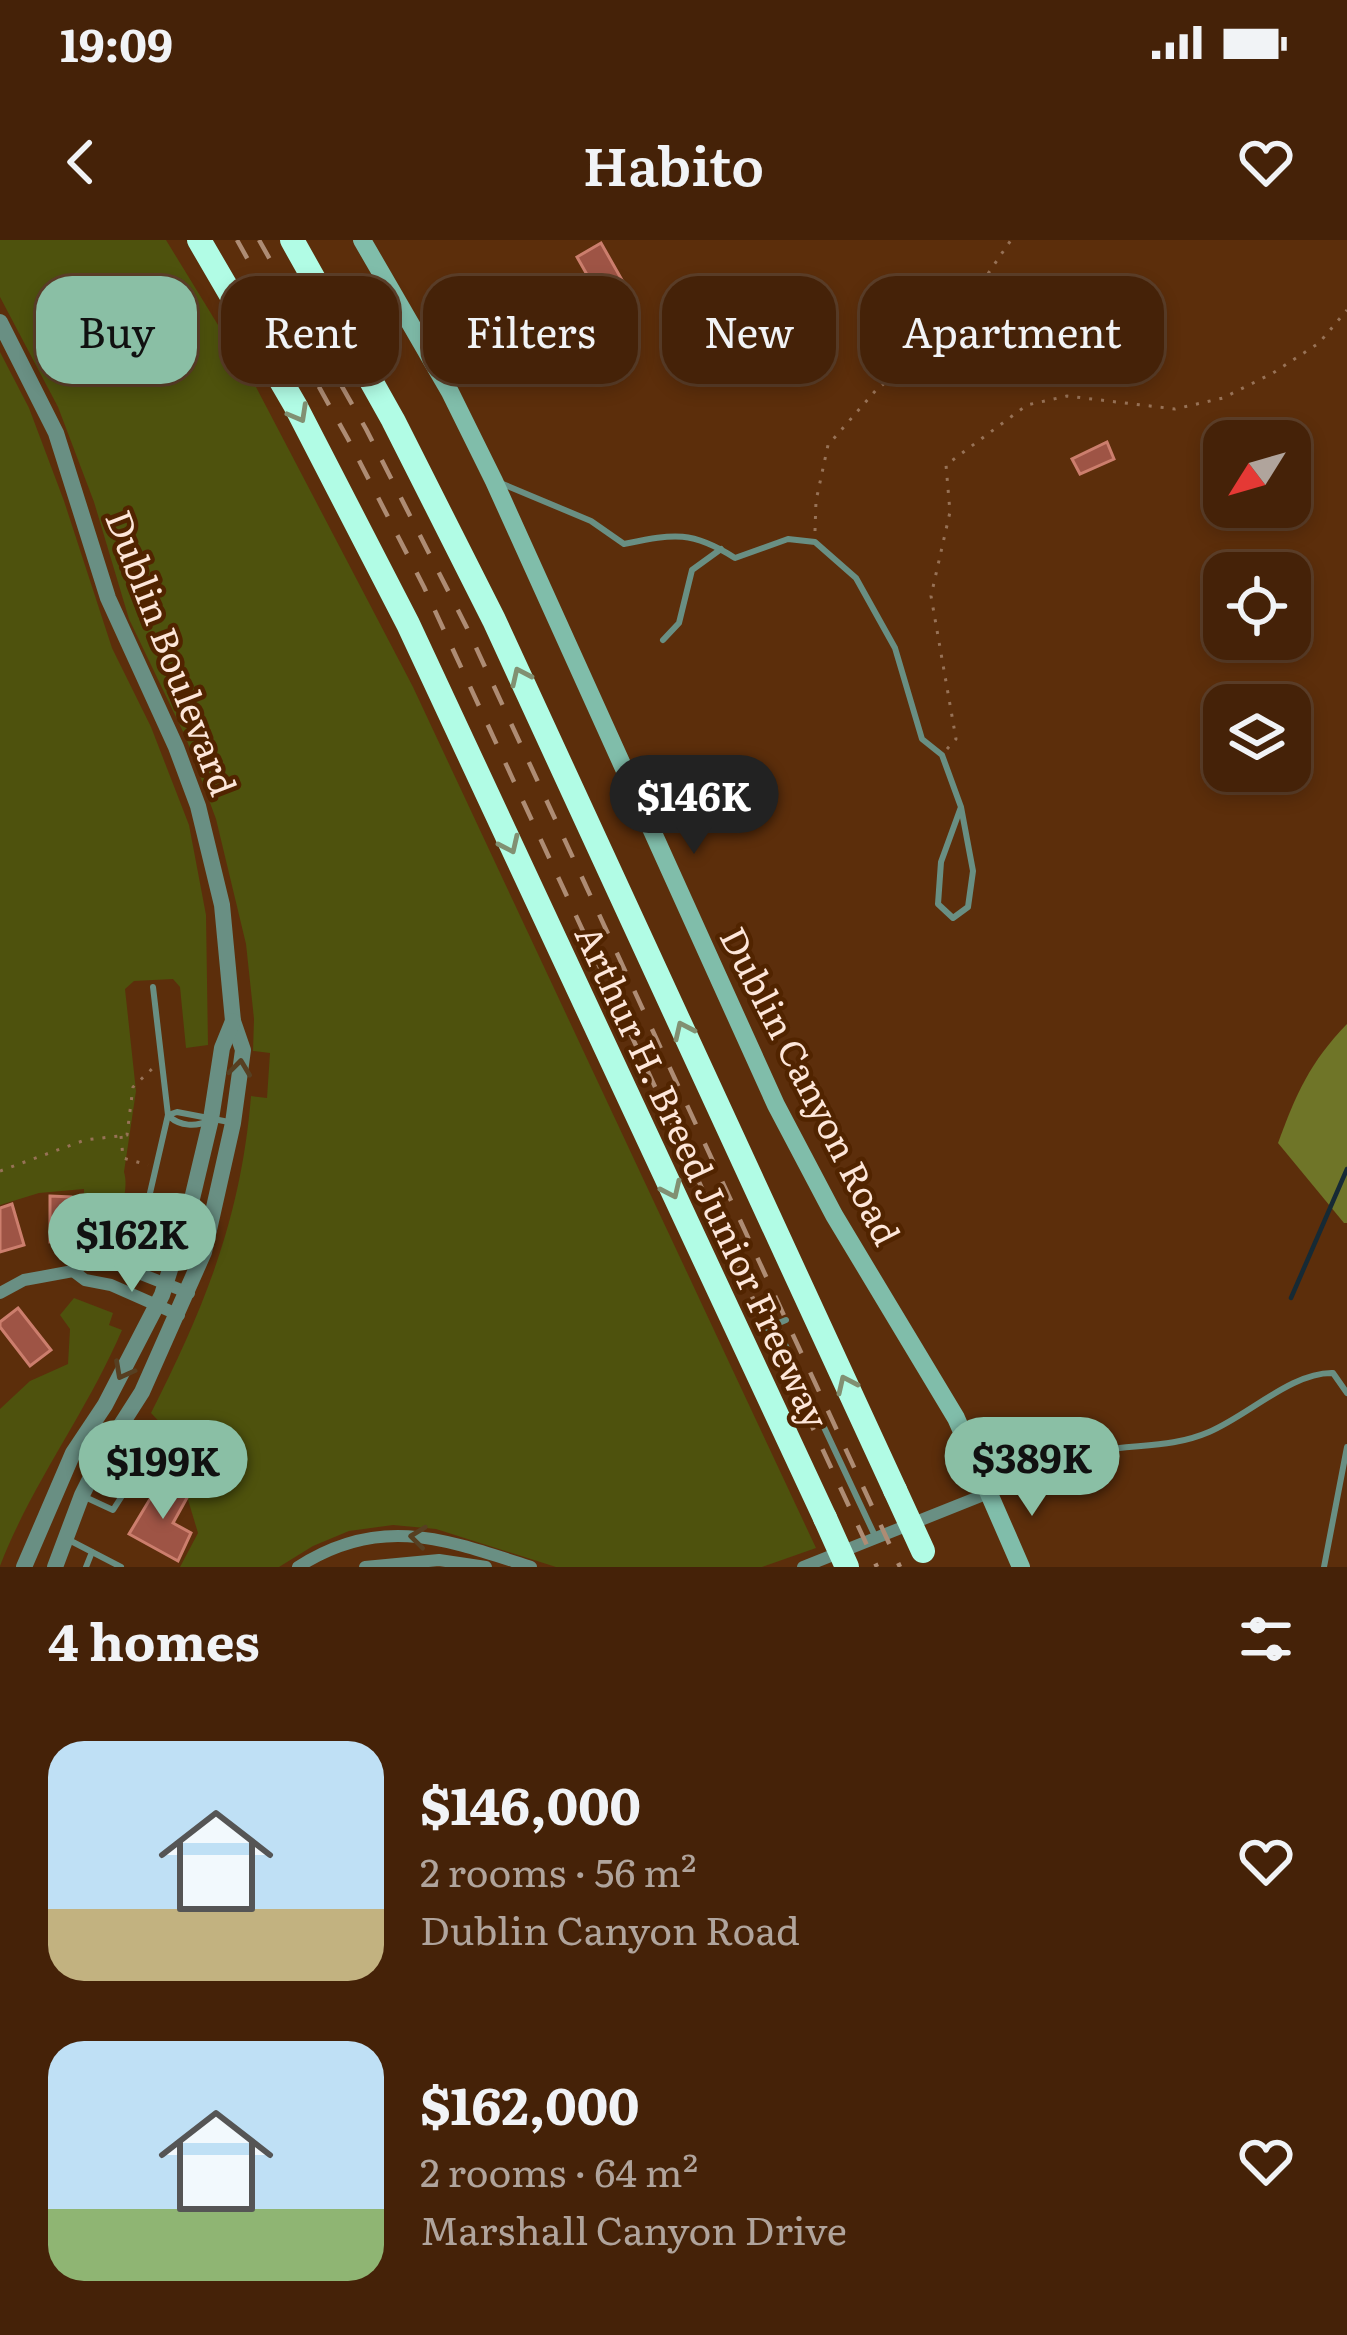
<!DOCTYPE html>
<html lang="en">
<head>
<meta charset="utf-8">
<style>
	:root { --surface:#452208; --page:#4c2a12; --text:#f1f3f6; --muted:#b0a49c; --line:#5d3f29; --accent:#8abfa5 }
	body { margin:0; font-family:Literata,serif; background:var(--page); color:var(--text); height:100vh; display:flex; flex-direction:column; font-size:45px; white-space:nowrap }
	* { box-sizing:border-box; margin:0 }
	p { font-size:39px; color:var(--muted) }
	.icon { flex:none; width:66px; height:66px; fill:none; stroke:currentColor; stroke-width:2; stroke-linecap:round; stroke-linejoin:round }
	.map { position:relative; height:1327px; overflow:hidden }
	.drawer { display:flex; flex-direction:column; background:var(--surface); flex:1 }
	.drawer>* { flex:none }
	.guide { position:absolute; left:36px; top:36px; width:1275px; height:108px; display:flex; gap:24px }
	.needle { width:78px; rotate:233deg }
	.controls { position:absolute; left:1203px; top:180px; display:grid; gap:24px }
	.controls a { display:grid; place-items:center; width:108px; height:108px; border-radius:24px; background:var(--surface); box-shadow:0 6px 18px #0003,0 0 0 3px var(--line); font-size:60px }
	.price { position:absolute; translate:-50% -102px; padding:0 27px; border-radius:42px; background:var(--accent); color:#111; font-size:39px; line-height:78px; filter:drop-shadow(0 3px 6px #0008) }
	.price::after { content:''; position:absolute; left:50%; top:72px; width:36px; height:27px; margin-left:-18px; background:inherit; clip-path:polygon(0 0,100% 0,50% 100%) }
	.price.on { background:#222; color:#fff }
	ul { padding:0; list-style:none }
	li { display:flex; align-items:center; gap:36px; height:300px; padding:0 48px }
	li span { display:grid; place-items:center; flex:none; width:336px; height:240px; border-radius:36px; color:#555 }
	li>.icon { margin-inline-start:auto }
	span .icon { width:144px; height:144px; fill:#fffc; stroke-width:1 }
	li b { font-size:51px }
	h2 { display:flex; justify-content:space-between; align-items:center; height:144px; padding:0 48px; font-size:51px }
	.pill { padding:0 42px; border-radius:36px; background:var(--surface); box-shadow:0 6px 18px #0003,0 0 0 3px var(--line); font-size:42px; line-height:108px }
	.pill.on { background:var(--accent); color:#111 }
	.status { display:flex; justify-content:space-between; align-items:center; height:84px; padding:0 60px; background:var(--surface); direction:ltr }
	.status svg { height:33px; fill:currentColor }
	header { display:flex; justify-content:space-between; align-items:center; height:156px; padding:0 48px; background:var(--surface); font-size:54px; font-weight:600 }
	.map>svg:first-child { display:block }
	.green { fill:#4e520d }
	.forest { fill:#6f7528 }
	.lines { fill:none; stroke-linecap:round; stroke-linejoin:round }
	.stream { stroke:#162a35; stroke-width:4.5 }
	.building { fill:#9e5445; stroke:#cc7e6d; stroke-width:3 }
	.path { stroke:#977257; stroke-width:3; stroke-dasharray:3 9; stroke-linecap:butt }
	.service { stroke:#698f83; stroke-width:6 }
	.minor { stroke:#698f83; stroke-width:12 }
	.tertiary { stroke:#698f83; stroke-width:16 }
	.secondary { stroke:#80bdaa; stroke-width:18 }
	.motorway { stroke:#b1fce5; stroke-width:24 }
	.rail { stroke:#ae8c74; stroke-width:4.5; stroke-dasharray:21 21; stroke-linecap:butt }
	.motorway-bridge { stroke:#b1fce5; stroke-width:24 }
	.oneway { stroke:#819072 }
	.oneway2 { stroke:#573f21 }
	.labels { text-anchor:middle; dominant-baseline:central; stroke-width:9; stroke-linejoin:round; paint-order:stroke }
	.street-label { font-size:36px; fill:#fde6d9; stroke:#512400 }
</style>
</head>
<body>
<div class="status"><b>19:09</b><svg viewBox="0 0 49 12"><path d="M0 12V9h3v3zM5 12V6h3v6zM10 12V3h3v9zM15 12V0h3v12zM26 1h20v11H26zM47 4h2v5h-2z"/></svg></div>
<header><svg class="icon" aria-label="back" viewBox="0 0 24 24"><path d="M15 5l-7 7 7 7"/></svg>Habito<svg class="icon" aria-label="heart" viewBox="0 0 24 24"><path d="M12 20l-8-8c-3-5 5-10 8-4 3-6 11-1 8 4z"/></svg></header>
<div class="map">
<svg width="1347" height="1327" viewBox="0 0 1347 1327">
	<rect width="100%" height="100%" fill="#5c2e0b"/>
	<g class="green">
		<path d="M 0,0 L 166,0 L 256,147 L 413,447 L 816,1308 L 762,1327 L 556,1327 L 436,1289 L 393,1285 L 349,1291 L 313,1306 L 279,1327 L 180,1327 L 198,1293 L 167,1190 L 151,1173 C 205,1066 241,978 251,856 L 267,858 L 270,813 L 253,811 L 254,779 L 246,704 L 216,579 L 186,498 L 129,379 L 94,262 L 58,167 L 0,57 Z"/>
		<path d="M 0,112 L 29,168 L 64,261 L 112,408 L 151,487 L 189,585 L 206,675 L 208,805 L 186,808 L 180,747 L 173,739 L 134,741 L 125,749 L 136,851 L 124,932 C 129,948 120,966 123,979 L 161,992 L 154,1006 L 144,1001 L 139,1013 L 84,991 L 84,949 L 39,953 L 0,965 Z"/>
		<path d="M 74,1058 L 113,1073 L 109,1085 L 122,1090 C 87,1172 32,1243 0,1326 L 0,1169 L 30,1141 L 68,1124 L 70,1089 L 60,1075 Z"/>
	</g>
	<path class="forest" d="M 1347,784 L 1347,983 L 1344,983 L 1278,903 C 1296,854 1310,822 1347,784 Z"/>
	<g class="lines">
		<path class="stream" d="M 1291,1058 L 1347,929"/>
	</g>
	<g class="building">
		<path d="M 601,3 L 635,63 L 611,77 L 577,17 Z"/>
		<path d="M 1107,202 L 1114,219 L 1080,234 L 1072,219 Z"/>
		<path d="M 50,956 L 71,957 L 70,1002 L 50,1002 Z"/>
		<path d="M 12,964 L 24,1005 L 0,1012 L 0,968 Z"/>
		<path d="M 18,1068 L 51,1110 L 30,1126 L 0,1087 L 0,1082 Z"/>
		<path d="M 162,1239 L 188,1256 L 173,1283 L 191,1293 L 178,1321 L 129,1294 Z"/>
	</g>
	<g class="lines">
		<g class="path">
			<path d="M 815,291 L 816,261 L 828,205 L 877,149 L 944,98 L 1011,0"/>
			<path d="M 947,509 L 956,499 L 931,356 L 950,272 L 946,225 L 1027,165 L 1067,156 L 1175,169 L 1223,158 L 1273,133 L 1319,103 L 1347,70"/>
			<path d="M 121,896 L 123,918 L 148,925"/>
			<path d="M 0,931 L 85,900 L 127,895 L 133,847 L 153,828"/>
		</g>
		<g class="service">
			<path d="M 498,242 L 591,281 L 624,304 C 674,294 691,290 735,318 L 788,299 L 815,302 L 856,338 L 895,408 L 922,499 L 942,515 L 961,567 L 941,622 L 938,664 L 953,678 L 968,667 L 973,631 L 961,567"/>
			<path d="M 663,400 L 679,383 L 692,330 L 721,309"/>
			<path d="M 168,875 L 177,872 L 229,882"/>
			<path d="M 170,877 C 180,886 196,887 208,881"/>
			<path d="M 144,979 L 168,875 L 153,747"/>
			<path d="M 776,1085 L 876,1298"/>
			<path d="M 767,1088 L 786,1080"/>
			<path d="M 994,1250 C 1028,1237 1063,1217 1099,1211 C 1137,1204 1172,1208 1209,1192 C 1249,1175 1292,1132 1333,1133 L 1347,1153"/>
			<path d="M 85,1257 L 113,1270 L 150,1212 L 147,1201 L 121,1185"/>
			<path d="M 69,1300 L 121,1327"/>
			<path d="M 86,1327 L 92,1312"/>
			<path d="M 1324,1327 L 1347,1207"/>
		</g>
		<g class="minor">
			<path d="M 73,1031 L 85,1040 L 111,1045 L 179,1075"/>
			<path d="M 0,1053 L 24,1040 L 73,1031 L 87,1022 L 118,1025 L 189,1053"/>
			<path d="M 298,1327 C 380,1274 445,1299 531,1327"/>
			<path d="M 365,1327 L 439,1320 L 486,1327"/>
			<path d="M 803,1327 L 991,1252"/>
		</g>
		<g class="tertiary">
			<path d="M 0,82 L 56,193 L 108,358 L 176,507 L 198,566 L 222,665 L 233,781 L 243,810 L 233,883 L 204,1012 L 142,1152 L 103,1213 L 82,1255 L 55,1327"/>
			<path d="M 24,1327 L 73,1213 L 105,1165 L 162,1055 L 191,963 L 211,879 L 222,808 L 233,781"/>
		</g>
		<path class="secondary" d="M 362,0 L 450,152 L 494,241 L 776,865 L 834,975 L 956,1178 L 1021,1327"/>
		<g class="motorway">
			<path d="M 199,0 L 295,165 L 408,384 L 825,1278"/>
			<path d="M 292,0 L 393,180 L 494,380 L 895,1250"/>
		</g>
		<g class="rail">
			<path d="M 237,0 L 348,199 L 424,347 L 877,1327"/>
			<path d="M 259,0 L 366,189 L 467,388 L 900,1327"/>
		</g>
		<g class="motorway-bridge">
			<path d="M 895,1250 L 923,1311"/>
			<path d="M 825,1278 L 847,1327"/>
		</g>
	</g>
	<defs><path id="oneway-chevron" d="M-2-3.5L2.5 0L-2 3.5" fill="none" stroke-width="1.6" stroke-linecap="round" stroke-linejoin="round" transform="scale(3)"/></defs>
	<g class="oneway">
		<use href="#oneway-chevron" transform="translate(299 174) rotate(61)"/>
		<use href="#oneway-chevron" transform="translate(520 436) rotate(-115)"/>
		<use href="#oneway-chevron" transform="translate(510 605) rotate(65)"/>
		<use href="#oneway-chevron" transform="translate(683 790) rotate(-115)"/>
		<use href="#oneway-chevron" transform="translate(672 950) rotate(65)"/>
		<use href="#oneway-chevron" transform="translate(846 1144) rotate(-115)"/>
	</g>
	<g class="oneway2">
		<use href="#oneway-chevron" transform="translate(240 828) rotate(-83)"/>
		<use href="#oneway-chevron" transform="translate(123 1131) rotate(118)"/>
		<use href="#oneway-chevron" transform="translate(418 1297) rotate(-173)"/>
	</g>
	<g class="labels">
		<g class="street-label">
			<text transform="translate(173 412) rotate(69)">Dublin Boulevard</text>
			<text transform="translate(812 845) rotate(63)">Dublin Canyon Road</text>
			<text transform="translate(704 936) rotate(65)">Arthur H. Breed Junior Freeway</text>
		</g>
	</g>
</svg>
<div class="controls">
<a><svg class="needle" viewBox="-14 -14 28 28"><path d="M0-13l5 13h-10z" fill="#e53935"/><path d="M0 13l5-13h-10z" fill="#b0a49c"/></svg></a>
<a><svg class="icon" aria-label="locate" viewBox="0 0 24 24"><circle cx="12" cy="12" r="6"/><path d="M12 2v4M12 18v4M2 12h4M18 12h4"/></svg></a>
<a><svg class="icon" aria-label="layers" viewBox="0 0 24 24"><path d="M12 4l9 5-9 5-9-5zM3 14l9 5 9-5"/></svg></a>
</div>
<b class="price on" style="left:694px;top:617px">$146K</b>
<b class="price" style="left:132px;top:1055px">$162K</b>
<b class="price" style="left:1032px;top:1279px">$389K</b>
<b class="price" style="left:163px;top:1282px">$199K</b>
<div class="guide">
<a class="pill on">Buy</a>
<a class="pill">Rent</a>
<a class="pill">Filters</a>
<a class="pill">New</a>
<a class="pill">Apartment</a>
</div>
</div>
<section class="drawer">
<h2>4 homes<svg class="icon" aria-label="filters" viewBox="0 0 24 24"><path d="M4 7h16M4 17h16"/><circle cx="9" cy="7" r="2"/><circle cx="15" cy="17" r="2"/></svg></h2>
<ul>
<li><span style="background:linear-gradient(#bfe0f5 70%,#c2b280 0)"><svg class="icon" aria-label="home" viewBox="0 0 24 24"><path d="M3 11l9-7 9 7M6 9v11h12V9"/></svg></span><div><b>$146,000</b><p>2 rooms · 56 m²</p><p>Dublin Canyon Road</p></div><svg class="icon" aria-label="heart" viewBox="0 0 24 24"><path d="M12 20l-8-8c-3-5 5-10 8-4 3-6 11-1 8 4z"/></svg></li>
<li><span style="background:linear-gradient(#bfe0f5 70%,#8fb573 0)"><svg class="icon" aria-label="home" viewBox="0 0 24 24"><path d="M3 11l9-7 9 7M6 9v11h12V9"/></svg></span><div><b>$162,000</b><p>2 rooms · 64 m²</p><p>Marshall Canyon Drive</p></div><svg class="icon" aria-label="heart" viewBox="0 0 24 24"><path d="M12 20l-8-8c-3-5 5-10 8-4 3-6 11-1 8 4z"/></svg></li>
</ul>
</section>
</body>
</html>
